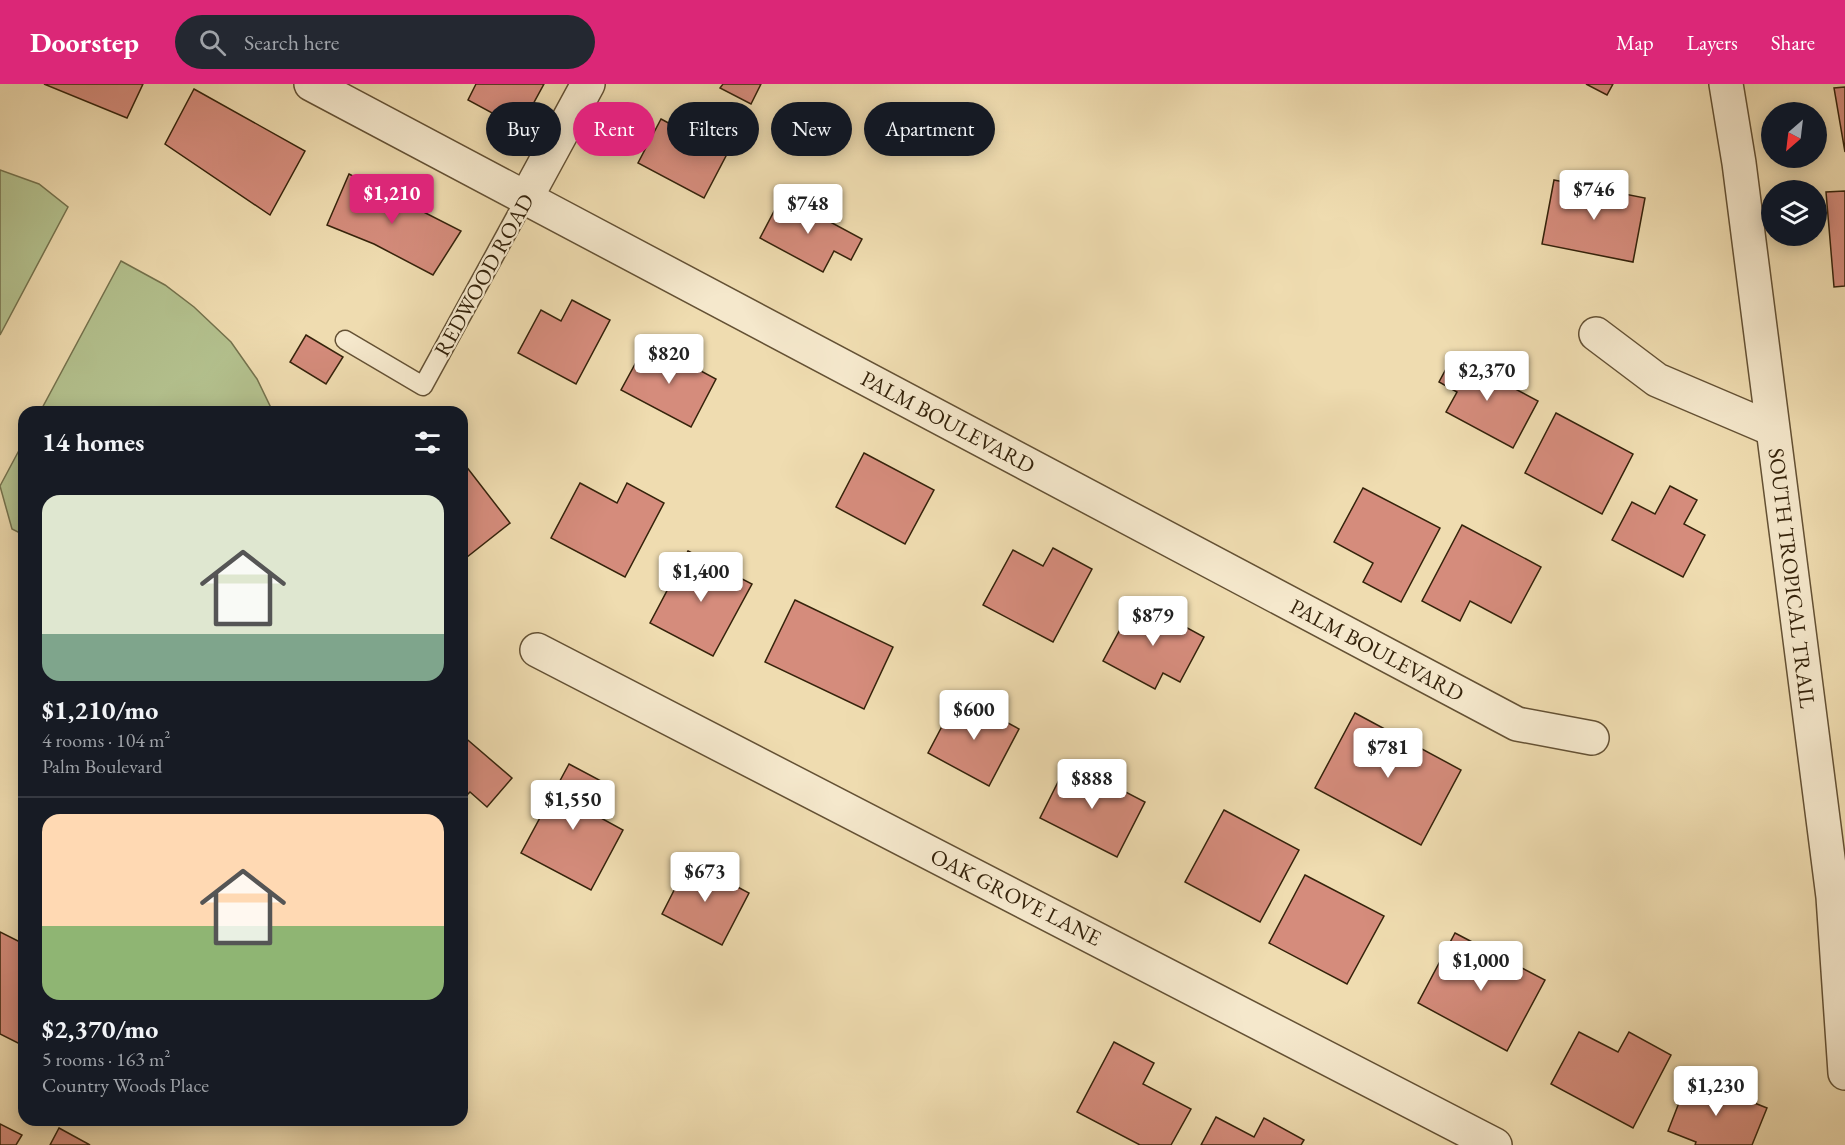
<!DOCTYPE html>
<html lang="en">
<head>
<meta charset="utf-8">
<style>
	:root { --surface:#171b24; --page:#242831; --text:#f1f3f6; --muted:#9ea1a6; --line:#363941; --accent:#db2777 }
	body { margin:0; font-family:"EB Garamond",serif; background:var(--page); color:var(--text); height:100vh; display:flex; flex-direction:column; font-size:22px; white-space:nowrap }
	* { box-sizing:border-box; margin:0 }
	p { font-size:20px; color:var(--muted) }
	.icon { flex:none; width:33px; height:33px; fill:none; stroke:currentColor; stroke-width:2; stroke-linecap:round; stroke-linejoin:round }
	.map { position:relative; flex:1; overflow:hidden }
	.sheet { position:absolute; left:18px; top:322px; width:450px; height:720px; display:flex; flex-direction:column; background:var(--surface); border-radius:18px; box-shadow:0 3px 15px #0003 }
	.sheet>* { flex:none }
	.top-card { position:absolute; left:486px; top:18px; width:570px; height:54px; display:flex; gap:12px }
	.needle { width:39px; rotate:208deg }
	.buttons { position:absolute; left:1761px; top:18px; display:grid; gap:12px }
	.buttons a { display:grid; place-items:center; width:66px; height:66px; border-radius:50%; background:var(--surface); box-shadow:0 3px 15px #0003; font-size:30px }
	.price { position:absolute; translate:-50% -51px; padding:0 14px; border-radius:6px; background:#fff; color:#222; font-size:20px; line-height:39px; filter:drop-shadow(0 2px 3px #0008) }
	.price::after { content:''; position:absolute; left:50%; top:36px; width:18px; height:14px; margin-left:-9px; background:inherit; clip-path:polygon(0 0,100% 0,50% 100%) }
	.price.active { background:var(--accent); color:#fff }
	ul { padding:0; list-style:none }
	li { display:grid; align-content:center; gap:12px; height:318px; padding:0 24px }
	li+li { border-top:2px solid var(--line) }
	li span { display:grid; place-items:center; height:186px; border-radius:18px; color:#555 }
	li>.icon { margin-inline-start:auto }
	span .icon { width:108px; height:108px; fill:#fffc; stroke-width:1 }
	li b { font-size:26px }
	h2 { display:flex; justify-content:space-between; align-items:center; height:72px; padding:0 24px; font-size:26px }
	.tag { padding:0 21px; border-radius:27px; background:var(--surface); box-shadow:0 3px 15px #0003; font-size:21px; line-height:54px }
	.tag.active { background:var(--accent); color:#fff }
	header { display:flex; align-items:center; gap:36px; box-sizing:border-box; height:84px; padding:0 30px; background:var(--accent); color:#fff }
	header strong { font-size:28px }
	nav { display:flex; gap:33px; margin-inline-start:auto; font-size:21px }
	.search { width:420px; height:54px; background:var(--page); display:flex; align-items:center; gap:15px; box-sizing:border-box; padding:0 21px; border-radius:33px; color:var(--muted); font-size:22px }
	.map>svg:first-child { display:block }
	.green { fill:#b4c28f; stroke:#74724d; stroke-width:1.5 }
	.building { fill:#d58c7c; stroke:#35230b; stroke-width:1.5 }
	.lines { fill:none; stroke-linecap:round; stroke-linejoin:round }
	.service-casing { stroke:#645134; stroke-width:21 }
	.minor-casing { stroke:#645134; stroke-width:36 }
	.tertiary-casing { stroke:#645134; stroke-width:36 }
	.service { stroke:#f5e8cc; stroke-width:18 }
	.minor { stroke:#f5e8cc; stroke-width:33 }
	.tertiary { stroke:#f5e8cc; stroke-width:33 }
	.labels { text-anchor:middle; dominant-baseline:central; stroke-width:4.5; stroke-linejoin:round; paint-order:stroke }
	.street-label { font-size:22px; fill:#35230b; stroke:#f5e8cc }
</style>
</head>
<body>
<header>
<strong>Doorstep</strong>
<div class="search"><svg class="icon" aria-label="search" viewBox="0 0 24 24"><circle cx="10" cy="10" r="6"/><path d="M15 15l6 6"/></svg>Search here</div>
<nav><a>Map</a><a>Layers</a><a>Share</a></nav>
</header>
<div class="map">
<svg width="1845" height="1061" viewBox="0 0 1845 1061">
	<rect width="100%" height="100%" fill="#efdcb0"/>
	<filter id="stains"><feTurbulence type="fractalNoise" baseFrequency=".00333" numOctaves="4"/><feColorMatrix values="0 0 0 0 .2 0 0 0 0 .09 0 0 0 0 .02 0 0 0 .5 -.17"/></filter>
	<radialGradient id="worn" r=".72"><stop offset=".6" stop-color="#630" stop-opacity="0"/><stop offset="1" stop-color="#630" stop-opacity=".3"/></radialGradient>
	<g class="green">
		<path d="M 0,86 L 39,100 L 68,123 L 0,251 Z"/>
		<path d="M 121,177 L 165,201 L 194,223 L 231,258 L 257,295 L 273,328 L 40,328 Z"/>
		<path d="M 24,357 L 24,451 L 12,445 L 0,402 Z"/>
	</g>
	<g class="building">
		<path d="M 44,0 L 143,0 L 127,34 Z"/>
		<path d="M 476,0 L 544,0 L 520,44 L 468,16 Z"/>
		<path d="M 723,0 L 761,0 L 751,20 L 720,4 Z"/>
		<path d="M 1586,0 L 1613,0 L 1607,11 Z"/>
		<path d="M 1845,3 L 1845,68 L 1834,4 Z"/>
		<path d="M 194,5 L 305,67 L 270,131 L 165,60 Z"/>
		<path d="M 661,35 L 727,70 L 704,114 L 638,79 Z"/>
		<path d="M 349,90 L 461,147 L 433,191 L 374,160 L 327,141 Z"/>
		<path d="M 1554,96 L 1645,114 L 1633,178 L 1542,160 Z"/>
		<path d="M 1845,107 L 1845,202 L 1834,203 L 1826,108 Z"/>
		<path d="M 782,112 L 862,155 L 851,176 L 834,167 L 823,188 L 760,154 Z"/>
		<path d="M 572,216 L 610,236 L 576,300 L 518,269 L 541,226 L 561,237 Z"/>
		<path d="M 306,251 L 343,273 L 326,300 L 290,278 Z"/>
		<path d="M 647,258 L 716,295 L 691,343 L 621,306 Z"/>
		<path d="M 1453,272 L 1538,317 L 1513,364 L 1446,328 L 1457,308 L 1439,298 Z"/>
		<path d="M 1556,329 L 1633,370 L 1602,430 L 1525,389 Z"/>
		<path d="M 864,369 L 934,406 L 905,460 L 836,423 Z"/>
		<path d="M 462,377 L 510,439 L 462,477 Z"/>
		<path d="M 580,399 L 617,419 L 627,399 L 664,419 L 625,493 L 551,454 Z"/>
		<path d="M 1670,402 L 1697,416 L 1684,440 L 1705,451 L 1683,493 L 1612,456 L 1632,418 L 1655,430 Z"/>
		<path d="M 1363,404 L 1440,444 L 1401,518 L 1363,498 L 1373,479 L 1334,458 Z"/>
		<path d="M 1462,441 L 1541,483 L 1511,539 L 1470,517 L 1460,537 L 1422,517 Z"/>
		<path d="M 1053,464 L 1092,485 L 1053,558 L 983,521 L 1013,466 L 1043,482 Z"/>
		<path d="M 688,467 L 752,500 L 713,572 L 650,539 Z"/>
		<path d="M 795,516 L 893,563 L 864,625 L 765,578 Z"/>
		<path d="M 1136,516 L 1204,553 L 1180,598 L 1163,589 L 1155,605 L 1103,577 Z"/>
		<path d="M 958,612 L 1019,645 L 989,702 L 928,669 Z"/>
		<path d="M 1355,629 L 1461,686 L 1421,761 L 1315,704 Z"/>
		<path d="M 462,651 L 512,694 L 487,723 L 470,708 L 462,716 Z"/>
		<path d="M 1068,678 L 1145,718 L 1117,773 L 1040,734 Z"/>
		<path d="M 569,680 L 603,698 L 588,727 L 623,746 L 591,806 L 521,769 Z"/>
		<path d="M 1224,726 L 1299,766 L 1260,838 L 1185,798 Z"/>
		<path d="M 689,777 L 749,809 L 722,861 L 662,830 Z"/>
		<path d="M 1305,791 L 1384,832 L 1347,900 L 1269,859 Z"/>
		<path d="M 0,848 L 24,860 L 24,962 L 0,950 Z"/>
		<path d="M 1455,849 L 1545,896 L 1507,967 L 1418,919 Z"/>
		<path d="M 1579,948 L 1618,968 L 1629,948 L 1671,971 L 1633,1044 L 1551,1000 Z"/>
		<path d="M 1114,958 L 1154,979 L 1143,1000 L 1191,1025 L 1171,1061 L 1140,1061 L 1077,1028 Z"/>
		<path d="M 1689,993 L 1767,1024 L 1752,1061 L 1695,1061 L 1696,1058 L 1668,1047 Z"/>
		<path d="M 1216,1033 L 1254,1053 L 1264,1034 L 1304,1056 L 1301,1061 L 1201,1061 Z"/>
		<path d="M 0,1040 L 22,1051 L 16,1061 L 0,1061 Z"/>
		<path d="M 59,1044 L 90,1061 L 50,1061 Z"/>
	</g>
	<g class="lines">
		<g class="service-casing">
			<path id="service" d="M 345,256 L 423,302 L 526,114"/>
		</g>
		<g class="minor-casing">
			<g id="minor">
				<path d="M 311,0 L 1517,640 L 1592,654"/>
				<path d="M 526,114 L 588,0"/>
				<path d="M 1596,250 L 1657,296 L 1772,345"/>
				<path d="M 537,566 L 1495,1061"/>
			</g>
		</g>
		<g class="tertiary-casing">
			<path id="tertiary" d="M 1726,0 L 1739,79 L 1833,813 L 1845,989"/>
		</g>
		<use href="#service" class="service"/>
		<use href="#minor" class="minor"/>
		<use href="#tertiary" class="tertiary"/>
	</g>
	<g class="labels">
		<g class="street-label">
			<text transform="translate(484 191) rotate(-61)">REDWOOD ROAD</text>
			<text transform="translate(948 338) rotate(28)">PALM BOULEVARD</text>
			<text transform="translate(1792 494) rotate(83)">SOUTH TROPICAL TRAIL</text>
			<text transform="translate(1377 566) rotate(28)">PALM BOULEVARD</text>
			<text transform="translate(1016 813) rotate(27)">OAK GROVE LANE</text>
		</g>
	</g>
	<rect width="100%" height="100%" filter="url(#stains)"/>
	<rect width="100%" height="100%" fill="url(#worn)"/>
</svg>
<div class="buttons">
<a><svg class="needle" viewBox="-14 -14 28 28"><path d="M0-13l5 13h-10z" fill="#e53935"/><path d="M0 13l5-13h-10z" fill="#9ea1a6"/></svg></a>
<a><svg class="icon" aria-label="layers" viewBox="0 0 24 24"><path d="M12 4l9 5-9 5-9-5zM3 14l9 5 9-5"/></svg></a>
</div>
<b class="price" style="left:1594px;top:137px">$746</b>
<b class="price active" style="left:392px;top:141px">$1,210</b>
<b class="price" style="left:808px;top:151px">$748</b>
<b class="price" style="left:669px;top:301px">$820</b>
<b class="price" style="left:1487px;top:318px">$2,370</b>
<b class="price" style="left:701px;top:519px">$1,400</b>
<b class="price" style="left:1153px;top:563px">$879</b>
<b class="price" style="left:974px;top:657px">$600</b>
<b class="price" style="left:1388px;top:695px">$781</b>
<b class="price" style="left:1092px;top:726px">$888</b>
<b class="price" style="left:573px;top:747px">$1,550</b>
<b class="price" style="left:705px;top:819px">$673</b>
<b class="price" style="left:1481px;top:908px">$1,000</b>
<b class="price" style="left:1716px;top:1033px">$1,230</b>
<div class="top-card">
<a class="tag">Buy</a>
<a class="tag active">Rent</a>
<a class="tag">Filters</a>
<a class="tag">New</a>
<a class="tag">Apartment</a>
</div>
<section class="sheet">
<h2>14 homes<svg class="icon" aria-label="filters" viewBox="0 0 24 24"><path d="M4 7h16M4 17h16"/><circle cx="9" cy="7" r="2"/><circle cx="15" cy="17" r="2"/></svg></h2>
<ul>
<li><span style="background:linear-gradient(#dfe7d0 75%,#7fa58c 0)"><svg class="icon" aria-label="home" viewBox="0 0 24 24"><path d="M3 11l9-7 9 7M6 9v11h12V9"/></svg></span><div><b>$1,210/mo</b><p>4 rooms · 104 m²</p><p>Palm Boulevard</p></div></li>
<li><span style="background:linear-gradient(#ffd9b3 60%,#8fb573 0)"><svg class="icon" aria-label="home" viewBox="0 0 24 24"><path d="M3 11l9-7 9 7M6 9v11h12V9"/></svg></span><div><b>$2,370/mo</b><p>5 rooms · 163 m²</p><p>Country Woods Place</p></div></li>
</ul>
</section>
</div>
</body>
</html>
